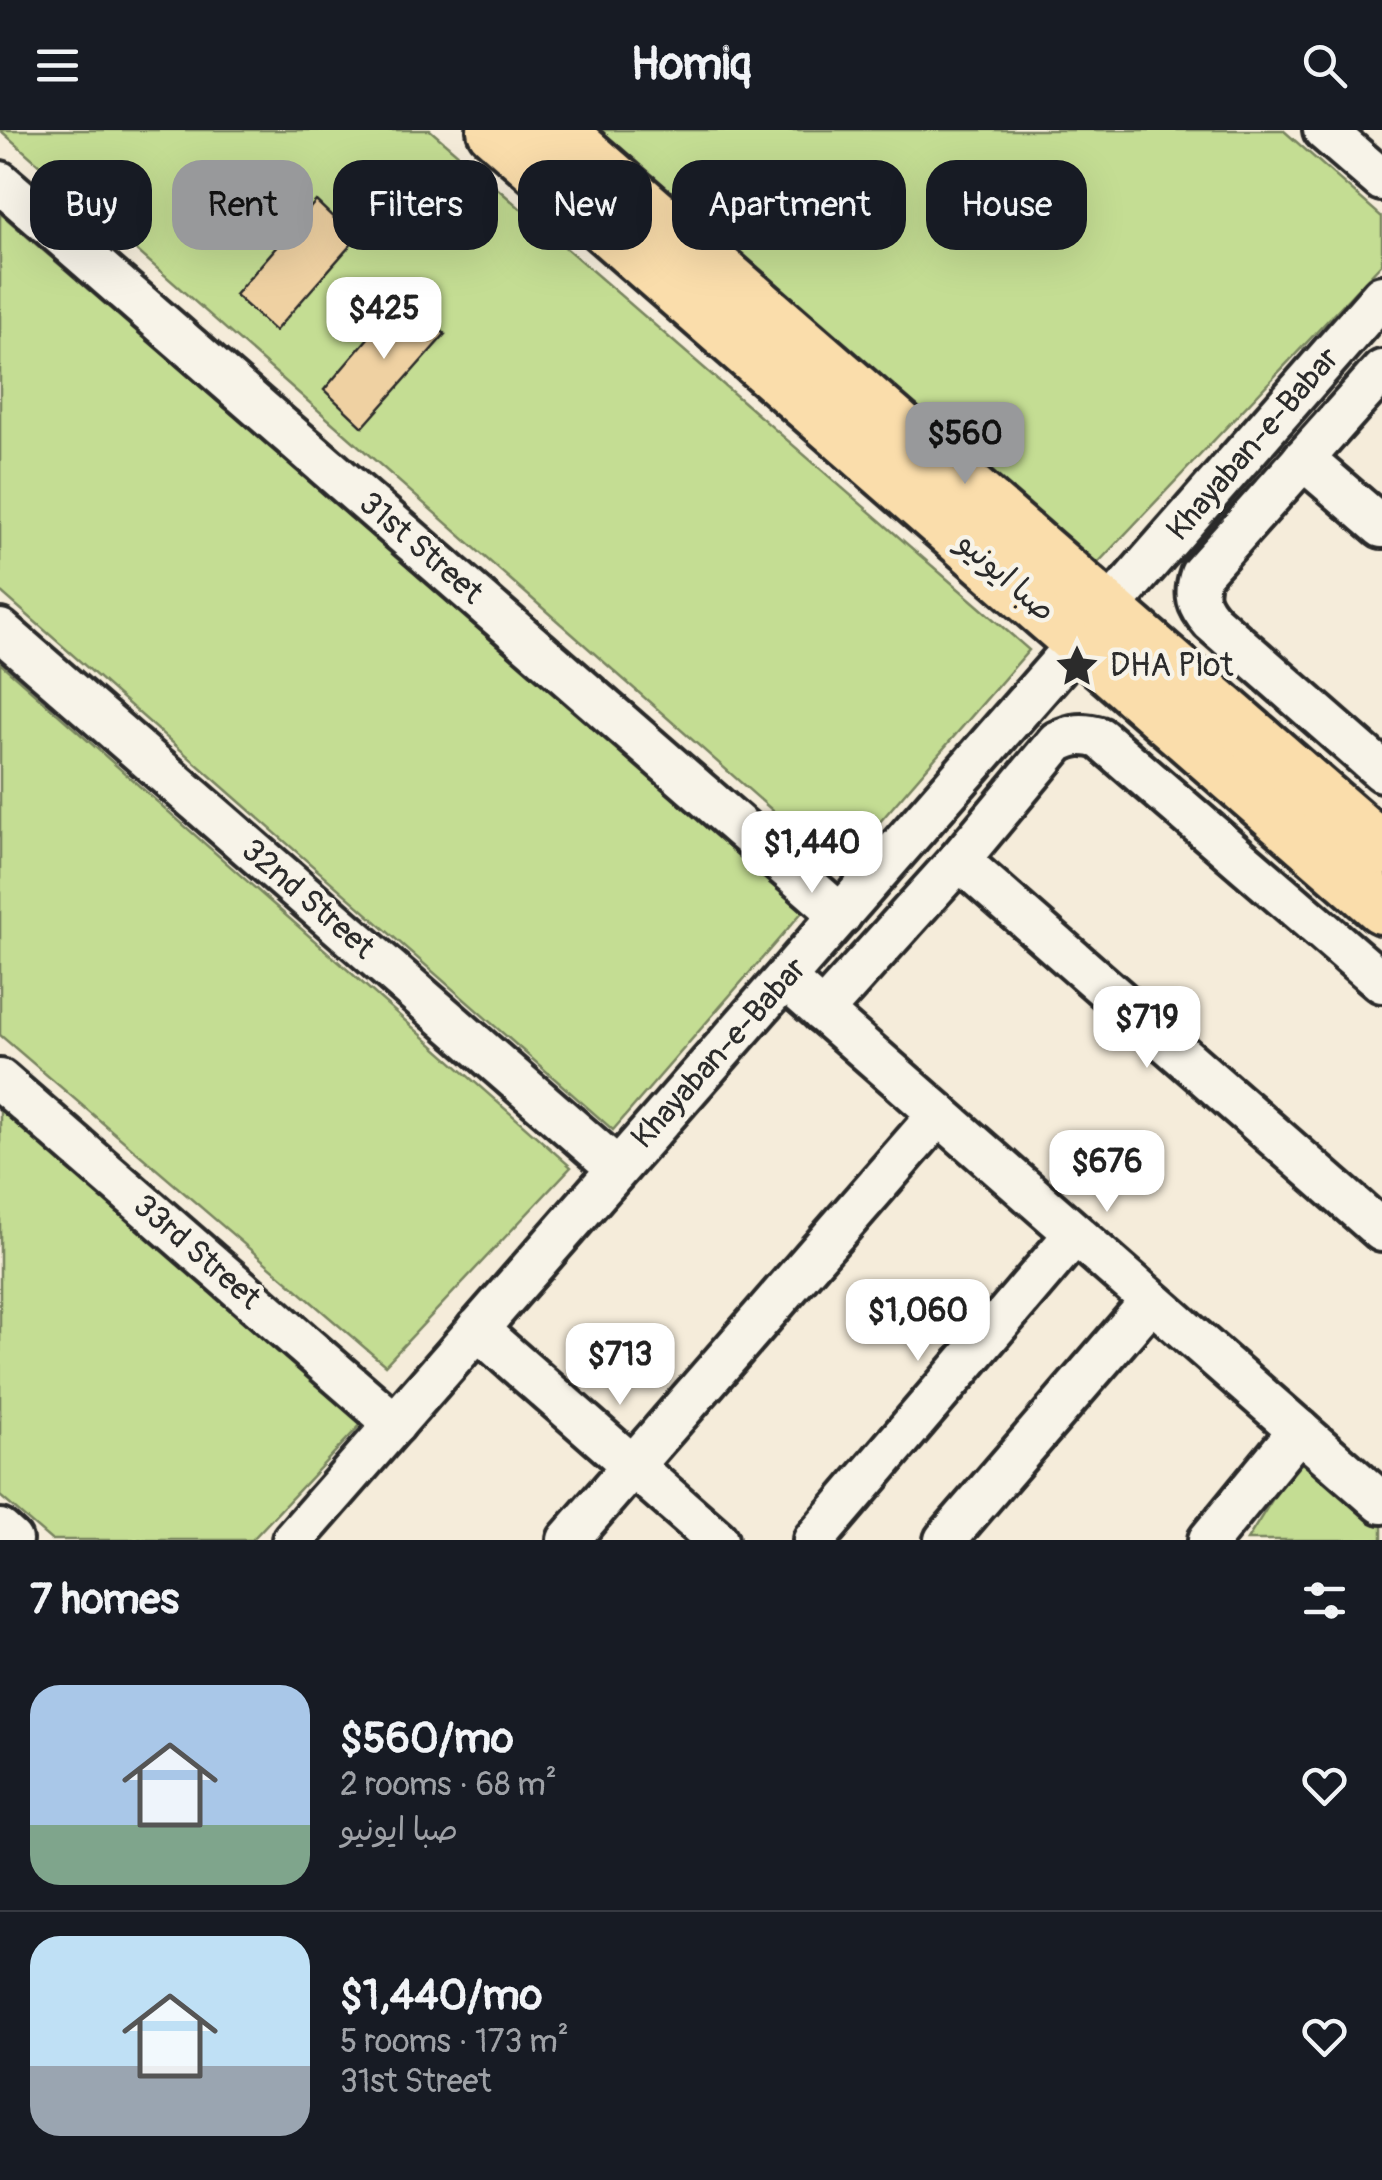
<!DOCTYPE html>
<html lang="en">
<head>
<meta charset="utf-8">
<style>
	:root { --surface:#171b24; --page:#20242c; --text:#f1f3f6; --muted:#9ea1a6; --line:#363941; --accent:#98999b }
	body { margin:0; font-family:Pangolin,"Playpen Sans Arabic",sans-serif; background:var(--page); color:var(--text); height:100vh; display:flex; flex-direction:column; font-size:38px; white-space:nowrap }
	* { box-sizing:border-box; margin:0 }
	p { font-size:32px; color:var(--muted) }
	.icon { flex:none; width:55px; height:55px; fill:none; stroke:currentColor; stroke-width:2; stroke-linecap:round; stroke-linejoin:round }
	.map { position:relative; height:1410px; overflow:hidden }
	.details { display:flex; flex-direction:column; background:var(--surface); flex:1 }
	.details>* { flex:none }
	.banner { position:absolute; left:30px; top:30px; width:1322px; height:90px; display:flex; gap:20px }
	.price { position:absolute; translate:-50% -85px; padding:0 22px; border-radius:20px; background:#fff; color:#222; font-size:32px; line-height:65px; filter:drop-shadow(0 2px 5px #0008) }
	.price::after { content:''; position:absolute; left:50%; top:60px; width:30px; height:22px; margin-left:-15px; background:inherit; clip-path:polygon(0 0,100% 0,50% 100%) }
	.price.on { background:var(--accent); color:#111 }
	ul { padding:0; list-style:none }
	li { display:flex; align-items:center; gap:30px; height:250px; padding:0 30px }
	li+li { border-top:2px solid var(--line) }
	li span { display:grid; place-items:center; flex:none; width:280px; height:200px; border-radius:30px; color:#555 }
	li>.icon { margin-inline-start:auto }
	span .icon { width:120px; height:120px; fill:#fffc; stroke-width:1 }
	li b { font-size:42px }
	h2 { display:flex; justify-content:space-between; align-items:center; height:120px; padding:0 30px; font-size:42px }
	.tag { padding:0 35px; border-radius:30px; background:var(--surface); box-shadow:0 10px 40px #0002; font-size:35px; line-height:90px }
	.tag.on { background:var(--accent); color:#111 }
	header { display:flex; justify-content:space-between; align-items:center; height:130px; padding:0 30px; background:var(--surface); font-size:45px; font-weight:700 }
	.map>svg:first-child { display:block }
	.green { fill:#c4dd93; stroke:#78845f; stroke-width:2.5 }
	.building { fill:#efd1a2; stroke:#2b2b2b; stroke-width:2.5 }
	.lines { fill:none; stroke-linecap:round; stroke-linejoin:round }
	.minor-casing { stroke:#2b2b2b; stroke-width:48 }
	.major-casing { stroke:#2b2b2b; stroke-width:60 }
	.minor { stroke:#f7f3e8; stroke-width:40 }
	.major { stroke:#faddab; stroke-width:52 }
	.labels { text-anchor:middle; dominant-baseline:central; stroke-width:9; stroke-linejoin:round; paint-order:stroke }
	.street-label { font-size:32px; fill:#2b2b2b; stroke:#f7f3e8 }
	.poi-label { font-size:32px; fill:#2b2b2b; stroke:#f7f3e8; text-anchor:start }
</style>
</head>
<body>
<header><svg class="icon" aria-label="menu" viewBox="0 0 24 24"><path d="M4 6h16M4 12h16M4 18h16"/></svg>Homiq<svg class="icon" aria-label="search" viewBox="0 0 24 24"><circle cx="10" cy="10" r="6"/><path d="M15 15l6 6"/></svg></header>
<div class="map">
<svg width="1382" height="1410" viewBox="0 0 1382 1410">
	<rect width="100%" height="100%" fill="#f5ecda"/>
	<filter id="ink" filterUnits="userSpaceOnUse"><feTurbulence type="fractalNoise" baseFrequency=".01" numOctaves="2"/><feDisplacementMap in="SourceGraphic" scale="20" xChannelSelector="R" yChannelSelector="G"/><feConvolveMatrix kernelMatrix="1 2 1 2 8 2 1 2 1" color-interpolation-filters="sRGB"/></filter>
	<g filter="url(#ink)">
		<g class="green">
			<path d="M 0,0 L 430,0 L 1029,520 L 839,739 Z"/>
			<path d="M 594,0 L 1283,0 L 1382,87 L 1382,133 L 1093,438 Z"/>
			<path d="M 0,83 L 804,780 L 613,1000 L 0,461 Z"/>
			<path d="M 0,533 L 571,1037 L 385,1235 L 0,905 Z"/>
			<path d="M 0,971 L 365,1290 L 252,1410 L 51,1410 L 0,1366 Z"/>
			<path d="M 1302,1322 L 1382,1391 L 1382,1410 L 1247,1410 Z"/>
		</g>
		<g class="building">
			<path d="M 316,71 L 356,109 L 275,201 L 235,165 Z"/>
			<path d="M 403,167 L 445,204 L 363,297 L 324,260 Z"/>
		</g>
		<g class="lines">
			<g class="minor-casing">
				<g id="minor">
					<path d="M 1324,0 L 1382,50"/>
					<path d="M 0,52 L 841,785"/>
					<path d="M 1382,241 L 1201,444 C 1194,465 1197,475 1212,492 L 1382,641"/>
					<path d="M 1303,329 L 1382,397"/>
					<path d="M 0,500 L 617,1038"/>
					<path d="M 959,730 L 1382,1101"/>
					<path d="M 785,849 L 1382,1373"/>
					<path d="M 822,882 L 959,730 L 1057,612 C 1073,604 1083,603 1100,608 L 1382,852"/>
					<path d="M 0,950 L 395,1294"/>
					<path d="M 477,1199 L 717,1410"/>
					<path d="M 0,1400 L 11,1410"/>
					<path d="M 293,1410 L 1382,166"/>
					<path d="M 568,1410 L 939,984"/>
					<path d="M 814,1410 L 1075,1104"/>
					<path d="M 945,1410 L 1151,1171"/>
					<path d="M 1209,1410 L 1299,1300"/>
				</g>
			</g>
			<g class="major-casing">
				<g id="major">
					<path d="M 494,0 L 1382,777"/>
					<path d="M 557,0 L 1382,719"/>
				</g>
			</g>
			<use href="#minor" class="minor"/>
			<use href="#major" class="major"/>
		</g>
	</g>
	<defs>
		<g id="sight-bare" transform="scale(3.45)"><path d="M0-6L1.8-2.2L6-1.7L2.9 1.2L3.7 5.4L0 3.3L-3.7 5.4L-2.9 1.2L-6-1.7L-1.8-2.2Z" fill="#2b2b2b" stroke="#f7f3e8" stroke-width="2.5" paint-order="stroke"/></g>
	</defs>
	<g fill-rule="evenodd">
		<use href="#sight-bare" x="1077" y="536"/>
	</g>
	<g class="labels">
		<g class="street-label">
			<text transform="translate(1253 314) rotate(-49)">Khayaban-e-Babar</text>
			<text transform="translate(421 418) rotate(41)">31st Street</text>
			<text transform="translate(1006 447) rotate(41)">صبا ایونیو</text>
			<text transform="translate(308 769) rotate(41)">32nd Street</text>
			<text transform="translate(719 923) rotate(-48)">Khayaban-e-Babar</text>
			<text transform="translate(197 1122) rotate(41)">33rd Street</text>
		</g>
		<g class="poi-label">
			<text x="1110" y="536">DHA Plot</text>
		</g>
	</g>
</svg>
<b class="price" style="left:384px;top:232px">$425</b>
<b class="price on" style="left:965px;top:357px">$560</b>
<b class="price" style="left:812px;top:766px">$1,440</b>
<b class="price" style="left:1147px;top:941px">$719</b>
<b class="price" style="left:1107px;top:1085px">$676</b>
<b class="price" style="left:918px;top:1234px">$1,060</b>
<b class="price" style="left:620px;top:1278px">$713</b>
<div class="banner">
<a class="tag">Buy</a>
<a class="tag on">Rent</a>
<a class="tag">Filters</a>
<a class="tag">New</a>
<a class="tag">Apartment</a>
<a class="tag">House</a>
</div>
</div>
<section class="details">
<h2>7 homes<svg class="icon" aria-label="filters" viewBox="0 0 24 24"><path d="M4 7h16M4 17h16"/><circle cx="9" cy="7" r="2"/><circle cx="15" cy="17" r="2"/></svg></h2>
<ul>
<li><span style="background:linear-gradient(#a9c7e8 70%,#7fa58c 0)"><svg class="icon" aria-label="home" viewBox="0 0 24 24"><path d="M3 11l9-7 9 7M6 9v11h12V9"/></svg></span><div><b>$560/mo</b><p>2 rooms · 68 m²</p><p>صبا ایونیو</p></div><svg class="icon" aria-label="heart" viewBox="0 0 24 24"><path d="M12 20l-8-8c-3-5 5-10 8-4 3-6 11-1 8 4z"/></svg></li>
<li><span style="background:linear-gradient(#bfe0f5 65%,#9aa5b1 0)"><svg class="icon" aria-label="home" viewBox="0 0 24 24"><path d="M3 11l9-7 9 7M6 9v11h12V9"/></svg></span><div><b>$1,440/mo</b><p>5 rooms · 173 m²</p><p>31st Street</p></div><svg class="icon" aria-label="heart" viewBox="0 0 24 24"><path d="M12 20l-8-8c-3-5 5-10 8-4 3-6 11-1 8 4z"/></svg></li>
</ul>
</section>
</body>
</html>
